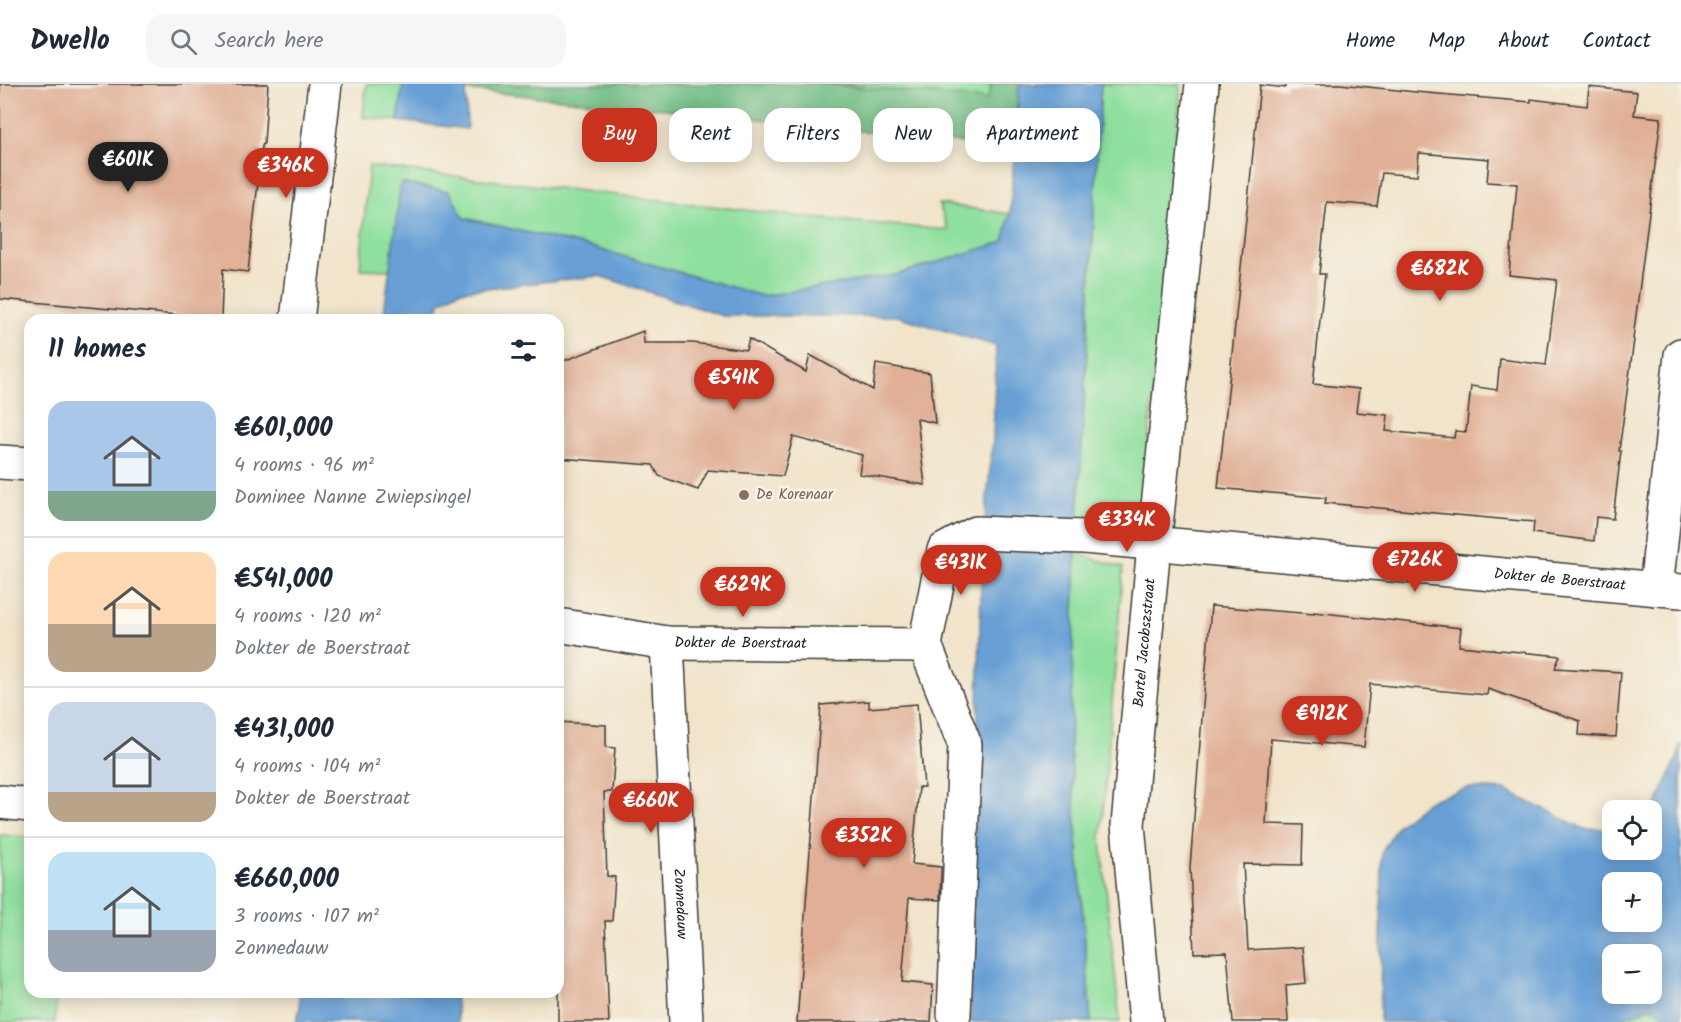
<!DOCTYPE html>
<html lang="en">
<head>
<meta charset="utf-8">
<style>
	:root { --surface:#fff; --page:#f6f6f7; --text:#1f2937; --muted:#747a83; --line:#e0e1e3; --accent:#c8321e }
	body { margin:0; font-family:Kalam,sans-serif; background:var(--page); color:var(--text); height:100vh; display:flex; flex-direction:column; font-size:22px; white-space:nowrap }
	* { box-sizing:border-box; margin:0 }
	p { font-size:20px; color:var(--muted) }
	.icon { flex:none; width:33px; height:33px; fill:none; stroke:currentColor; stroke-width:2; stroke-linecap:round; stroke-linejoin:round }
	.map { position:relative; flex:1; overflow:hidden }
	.side { position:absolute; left:24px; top:230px; width:540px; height:684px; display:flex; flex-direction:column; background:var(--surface); border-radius:18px; box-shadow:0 3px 15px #0003 }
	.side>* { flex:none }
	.banner { position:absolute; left:582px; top:24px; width:570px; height:54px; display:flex; gap:12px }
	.fabs { position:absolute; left:1602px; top:716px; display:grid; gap:12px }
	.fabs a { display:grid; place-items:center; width:60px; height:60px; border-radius:12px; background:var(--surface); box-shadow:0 3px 15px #0003; font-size:30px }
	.price { position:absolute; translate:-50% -51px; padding:0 14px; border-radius:21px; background:var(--accent); color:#fff; font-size:20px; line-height:39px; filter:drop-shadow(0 2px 3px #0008) }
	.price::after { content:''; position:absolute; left:50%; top:36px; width:18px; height:14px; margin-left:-9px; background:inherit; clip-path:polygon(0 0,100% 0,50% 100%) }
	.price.active { background:#222; color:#fff }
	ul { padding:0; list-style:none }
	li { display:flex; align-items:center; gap:18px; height:150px; padding:0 24px }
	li+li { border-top:2px solid var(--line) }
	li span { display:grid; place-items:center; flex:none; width:168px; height:120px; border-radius:18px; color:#555 }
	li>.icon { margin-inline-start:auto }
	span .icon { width:72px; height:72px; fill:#fffc; stroke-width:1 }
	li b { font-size:26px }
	h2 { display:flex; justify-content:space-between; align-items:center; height:72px; padding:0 24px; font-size:26px }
	.tag { padding:0 21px; border-radius:18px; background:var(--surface); box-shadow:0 3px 15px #0003; font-size:21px; line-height:54px }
	.tag.active { background:var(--accent); color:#fff }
	header { display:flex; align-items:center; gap:36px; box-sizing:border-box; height:84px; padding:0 30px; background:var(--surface); border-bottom:2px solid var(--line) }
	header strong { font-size:28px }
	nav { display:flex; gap:33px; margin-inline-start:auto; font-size:21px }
	.search { width:420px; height:54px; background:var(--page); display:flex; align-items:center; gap:15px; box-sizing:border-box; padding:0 21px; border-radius:18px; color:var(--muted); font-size:22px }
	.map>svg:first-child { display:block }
	.green { fill:#8fe09f; stroke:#567e5e; stroke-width:1.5 }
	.forest { fill:#73be86; stroke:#486d51; stroke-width:1.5 }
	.water { fill:#67a0d6; stroke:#425e79; stroke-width:1.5; fill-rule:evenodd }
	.building { fill:#e0af95; fill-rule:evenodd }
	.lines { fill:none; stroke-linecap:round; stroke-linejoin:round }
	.minor-casing { stroke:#3c3a36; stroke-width:36 }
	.minor { stroke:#fff; stroke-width:33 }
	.education-dot { fill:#8d6e63; stroke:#f7f3e8; stroke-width:2 }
	.labels { text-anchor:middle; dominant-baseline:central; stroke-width:5; stroke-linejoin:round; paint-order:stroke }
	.education-label { font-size:15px; fill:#785e54; stroke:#f7f3e8; text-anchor:start }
	.street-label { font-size:15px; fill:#1c1c1c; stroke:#f7f3e8 }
</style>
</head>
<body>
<header>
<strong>Dwello</strong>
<div class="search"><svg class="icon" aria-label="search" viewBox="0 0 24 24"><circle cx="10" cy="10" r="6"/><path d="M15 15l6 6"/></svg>Search here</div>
<nav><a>Home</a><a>Map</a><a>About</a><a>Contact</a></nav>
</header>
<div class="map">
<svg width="1681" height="938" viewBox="0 0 1681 938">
	<rect width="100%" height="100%" fill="#f7f3e8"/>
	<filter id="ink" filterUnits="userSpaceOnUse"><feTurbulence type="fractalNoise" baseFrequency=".0167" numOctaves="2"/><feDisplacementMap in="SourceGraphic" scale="12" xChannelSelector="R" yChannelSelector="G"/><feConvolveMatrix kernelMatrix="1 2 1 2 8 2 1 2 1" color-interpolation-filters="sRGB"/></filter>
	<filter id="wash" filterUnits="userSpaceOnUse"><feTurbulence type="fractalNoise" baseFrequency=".008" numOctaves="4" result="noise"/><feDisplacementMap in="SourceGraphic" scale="24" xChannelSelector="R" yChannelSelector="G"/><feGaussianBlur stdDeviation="1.35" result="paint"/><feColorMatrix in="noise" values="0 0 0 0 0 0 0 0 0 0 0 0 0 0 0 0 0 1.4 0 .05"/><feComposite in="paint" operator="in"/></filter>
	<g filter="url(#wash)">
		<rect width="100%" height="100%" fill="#f1e4ca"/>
		<g class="green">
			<path d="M 366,0 L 403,0 L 398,37 L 363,33 Z"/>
			<path d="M 825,0 L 991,0 L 989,16 Z"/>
			<path d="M 1101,0 L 1181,0 L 1141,441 L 1078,437 Z"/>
			<path d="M 369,82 L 813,134 L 948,146 L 939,120 L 1010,130 L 1003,158 L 896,191 L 762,212 L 591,163 L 464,134 L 449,107 L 401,99 L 390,186 L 360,185 Z"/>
			<path d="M 1076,469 L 1123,484 L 1101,755 L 1120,938 L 1091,938 L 1070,663 Z"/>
			<path d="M 0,751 L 30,753 L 30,908 L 56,908 L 55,938 L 0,938 Z"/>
			<path d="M 1652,923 L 1675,938 L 1613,938 Z"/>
		</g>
		<path class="forest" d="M 466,0 L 825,0 L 988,15 L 991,0 L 1019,0 L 1013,65 L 716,30 L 465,6 Z"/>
		<g class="water">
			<path d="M 403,0 L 466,0 L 467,45 L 398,37 Z"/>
			<path d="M 1019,0 L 1101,0 L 1076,469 L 1070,663 L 1091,938 L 970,938 L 982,465 L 993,356 L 996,262 L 897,232 L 723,232 L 600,192 L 459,207 L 440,218 L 437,235 L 383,236 L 401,99 L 449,107 L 464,134 L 591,163 L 762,212 L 896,191 L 1003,158 L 1010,130 Z"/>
			<path d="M 1681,659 L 1681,938 L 1675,938 L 1652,923 L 1613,938 L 1380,938 L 1382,767 L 1398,741 L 1428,717 L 1468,704 L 1505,706 L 1584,745 L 1612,745 L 1612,765 L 1652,765 L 1651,726 L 1655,723 L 1678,672 ZM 1612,798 L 1652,798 L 1652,837 L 1612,837 ZM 1612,870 L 1652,870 L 1652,909 L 1612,909 Z"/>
			<path d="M 299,908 L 455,908 L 458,938 L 296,938 L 300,924 Z"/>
		</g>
		<g id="blocks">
			<g class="building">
				<path d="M 0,0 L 268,0 L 264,59 L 262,62 L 248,188 L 223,185 L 221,235 L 0,215 Z"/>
				<path d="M 1286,0 L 1340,0 L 1415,8 L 1531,18 L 1531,15 L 1587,22 L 1589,3 L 1637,8 L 1634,31 L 1661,34 L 1633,255 L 1634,256 L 1619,367 L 1621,367 L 1613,435 L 1596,433 L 1594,457 L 1533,449 L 1534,438 L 1325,419 L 1326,414 L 1218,404 L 1260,1 L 1285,4 ZM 1419,69 L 1489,75 L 1487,98 L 1517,100 L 1509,191 L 1557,196 L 1546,281 L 1500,275 L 1497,306 L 1471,302 L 1466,348 L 1455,347 L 1454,354 L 1386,347 L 1388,331 L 1356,328 L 1359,305 L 1313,300 L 1325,190 L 1319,190 L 1327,118 L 1377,122 L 1382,89 L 1417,92 Z"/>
				<path d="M 643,247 L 644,259 L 693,259 L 746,266 L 749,255 L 806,288 L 810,271 L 873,306 L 876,280 L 930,289 L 935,339 L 917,335 L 925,401 L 859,390 L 862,371 L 793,353 L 783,392 L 708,386 L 698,406 L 659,392 L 653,381 L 558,374 L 558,279 Z"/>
				<path d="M 1211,522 L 1314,530 L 1314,528 L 1461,544 L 1459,562 L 1560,572 L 1555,584 L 1621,588 L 1616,653 L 1579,651 L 1580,637 L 1488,605 L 1487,611 L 1370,600 L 1364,663 L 1271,655 L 1266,740 L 1303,741 L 1302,781 L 1243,780 L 1248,866 L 1303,863 L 1306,899 L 1286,901 L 1288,938 L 1233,938 L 1227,868 L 1194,869 L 1190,783 Z"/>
				<path d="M 869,617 L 869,624 L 917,620 L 924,703 L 919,703 L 912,780 L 941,783 L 940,816 L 909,814 L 902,898 L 933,901 L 931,938 L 797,938 L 821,621 Z"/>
				<path d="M 558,638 L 606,641 L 606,663 L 615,664 L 612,708 L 604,708 L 607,792 L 615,793 L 612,837 L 605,837 L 609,938 L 558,938 Z"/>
			</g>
		</g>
	</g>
	<g filter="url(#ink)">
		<use href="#blocks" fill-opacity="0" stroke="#3c3a36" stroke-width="1.5"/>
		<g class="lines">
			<g class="minor-casing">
				<g id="minor">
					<path d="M 297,236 L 325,0"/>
					<path d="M 0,378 L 30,380"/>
					<path d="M 1656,505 L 1681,271"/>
					<path id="s1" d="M 558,541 L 667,559 L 925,561"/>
					<path id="s2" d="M 667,559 L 686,938"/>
					<path d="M 0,718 L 30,721"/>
					<path id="s3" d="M 954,930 L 965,661 L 925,561 L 944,466 L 976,449 L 1084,453 L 1681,507"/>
					<path id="s4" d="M 1146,938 L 1128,741 L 1154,461 L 1202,0"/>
				</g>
			</g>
			<use href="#minor" class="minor"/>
		</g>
	</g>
	<circle class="education-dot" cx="744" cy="411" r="6"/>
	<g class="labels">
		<g class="education-label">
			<text x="756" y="411">De Korenaar</text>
		</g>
		<g class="street-label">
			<text stroke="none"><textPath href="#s3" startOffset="1096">Dokter de Boerstraat</textPath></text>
			<text stroke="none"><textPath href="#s4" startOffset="381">Bartel Jacobszstraat</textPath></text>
			<text stroke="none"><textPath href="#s1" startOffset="184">Dokter de Boerstraat</textPath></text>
			<text stroke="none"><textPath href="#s2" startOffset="261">Zonnedauw</textPath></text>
		</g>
	</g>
</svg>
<div class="fabs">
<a><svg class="icon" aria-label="locate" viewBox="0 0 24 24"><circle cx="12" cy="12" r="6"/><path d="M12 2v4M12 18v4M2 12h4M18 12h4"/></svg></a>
<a>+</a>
<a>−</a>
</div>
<b class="price active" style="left:128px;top:109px">€601K</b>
<b class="price" style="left:286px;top:115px">€346K</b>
<b class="price" style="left:1440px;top:218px">€682K</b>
<b class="price" style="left:734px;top:327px">€541K</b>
<b class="price" style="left:1127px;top:469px">€334K</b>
<b class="price" style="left:1415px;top:509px">€726K</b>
<b class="price" style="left:961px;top:512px">€431K</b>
<b class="price" style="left:743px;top:534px">€629K</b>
<b class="price" style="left:1322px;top:663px">€912K</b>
<b class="price" style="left:651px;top:750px">€660K</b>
<b class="price" style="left:864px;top:785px">€352K</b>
<div class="banner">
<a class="tag active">Buy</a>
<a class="tag">Rent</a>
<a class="tag">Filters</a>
<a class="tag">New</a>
<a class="tag">Apartment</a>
</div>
<section class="side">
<h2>11 homes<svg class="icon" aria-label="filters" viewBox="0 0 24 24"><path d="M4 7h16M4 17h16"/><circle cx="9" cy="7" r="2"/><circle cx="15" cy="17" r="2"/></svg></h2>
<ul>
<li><span style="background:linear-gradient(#a9c7e8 75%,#7fa58c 0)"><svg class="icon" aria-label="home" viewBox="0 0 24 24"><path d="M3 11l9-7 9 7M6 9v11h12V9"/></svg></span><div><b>€601,000</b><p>4 rooms · 96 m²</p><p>Dominee Nanne Zwiepsingel</p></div></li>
<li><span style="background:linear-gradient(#ffd9b3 60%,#b9a48a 0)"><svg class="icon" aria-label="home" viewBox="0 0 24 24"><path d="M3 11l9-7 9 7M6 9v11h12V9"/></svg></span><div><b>€541,000</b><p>4 rooms · 120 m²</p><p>Dokter de Boerstraat</p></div></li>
<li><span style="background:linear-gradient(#c9d6e8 75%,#b9a48a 0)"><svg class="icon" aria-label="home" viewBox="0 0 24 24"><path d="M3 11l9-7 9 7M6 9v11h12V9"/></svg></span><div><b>€431,000</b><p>4 rooms · 104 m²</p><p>Dokter de Boerstraat</p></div></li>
<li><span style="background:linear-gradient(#bfe0f5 65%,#9aa5b1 0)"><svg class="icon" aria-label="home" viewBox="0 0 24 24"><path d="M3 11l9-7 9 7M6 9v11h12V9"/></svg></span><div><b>€660,000</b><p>3 rooms · 107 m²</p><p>Zonnedauw</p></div></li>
</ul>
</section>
</div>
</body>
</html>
